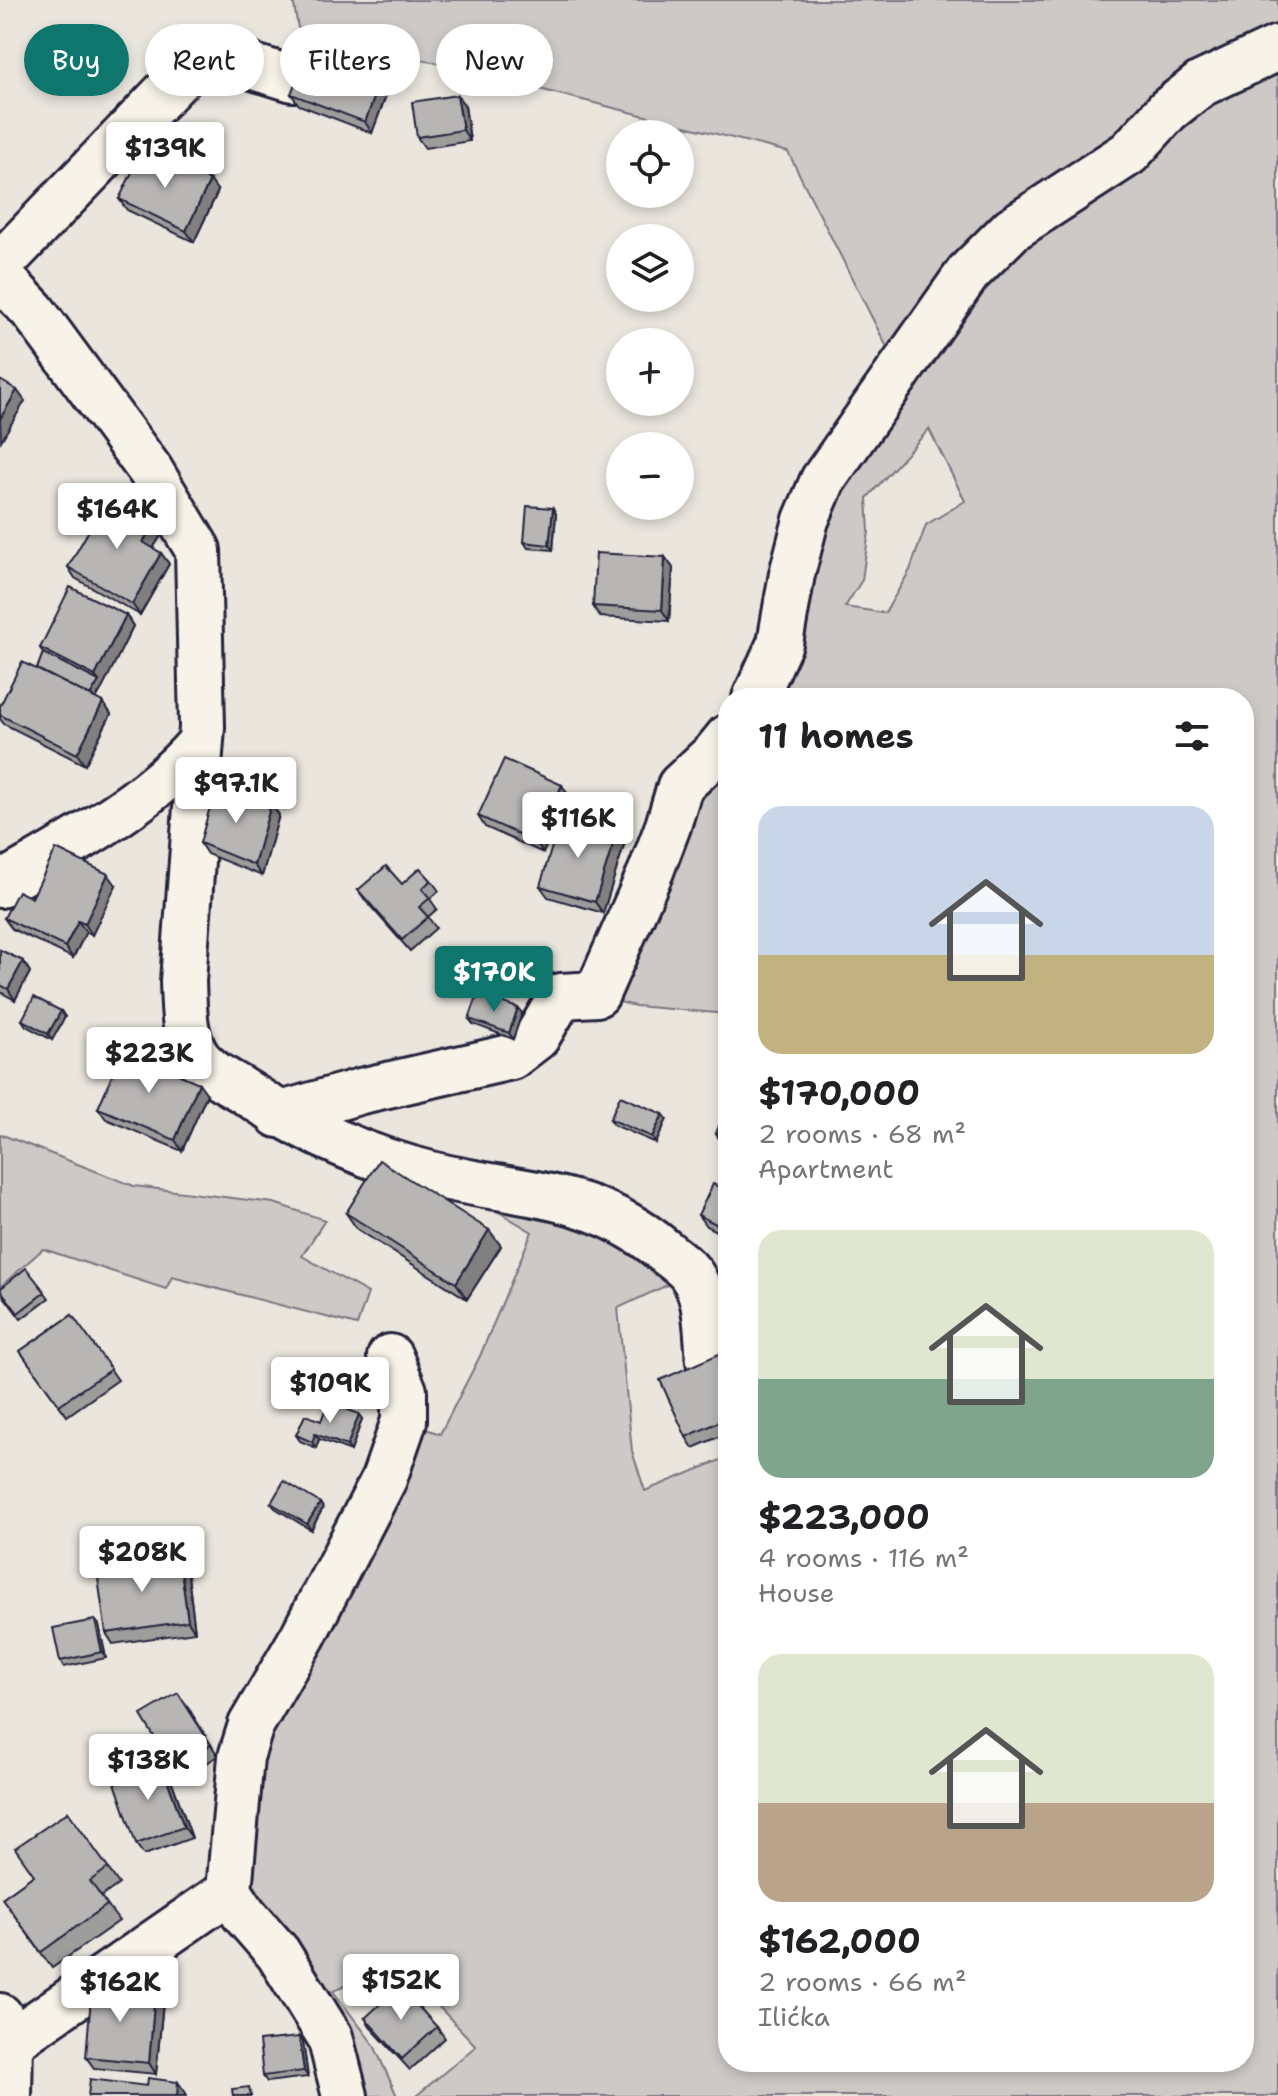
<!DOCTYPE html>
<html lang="en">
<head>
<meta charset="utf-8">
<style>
	:root { --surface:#fff; --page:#f2f2f2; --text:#202124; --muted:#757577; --accent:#0f766e }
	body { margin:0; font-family:"Shantell Sans",sans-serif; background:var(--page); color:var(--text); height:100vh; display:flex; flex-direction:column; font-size:30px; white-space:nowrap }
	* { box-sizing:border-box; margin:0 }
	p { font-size:26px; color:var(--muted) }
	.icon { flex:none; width:44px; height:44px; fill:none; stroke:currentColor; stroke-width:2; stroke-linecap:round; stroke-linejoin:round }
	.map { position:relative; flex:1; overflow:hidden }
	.panel { position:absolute; left:718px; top:688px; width:536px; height:1384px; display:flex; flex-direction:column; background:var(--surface); border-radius:32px; box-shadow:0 4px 12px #0003 }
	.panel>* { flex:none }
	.guide { position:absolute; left:24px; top:24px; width:574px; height:72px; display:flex; gap:16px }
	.buttons { position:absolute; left:606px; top:120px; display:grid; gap:16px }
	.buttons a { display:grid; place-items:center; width:88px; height:88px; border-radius:50%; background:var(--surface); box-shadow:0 4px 12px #0003; font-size:40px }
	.price { position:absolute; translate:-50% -68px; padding:0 18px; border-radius:8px; background:#fff; color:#222; font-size:26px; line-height:52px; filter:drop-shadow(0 2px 4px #0008) }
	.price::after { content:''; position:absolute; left:50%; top:48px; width:24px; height:18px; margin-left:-12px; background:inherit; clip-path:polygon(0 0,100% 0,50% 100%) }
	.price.active { background:var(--accent); color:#fff }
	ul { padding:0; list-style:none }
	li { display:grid; align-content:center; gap:16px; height:424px; padding:0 40px }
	li span { display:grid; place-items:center; height:248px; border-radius:24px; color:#555 }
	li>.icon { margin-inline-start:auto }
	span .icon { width:144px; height:144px; fill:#fffc; stroke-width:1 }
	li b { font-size:34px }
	h2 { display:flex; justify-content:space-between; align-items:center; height:96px; padding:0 40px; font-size:34px }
	.pill { padding:0 28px; border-radius:36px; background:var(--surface); box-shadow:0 4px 12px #0003; font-size:28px; line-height:72px }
	.pill.active { background:var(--accent); color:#fff }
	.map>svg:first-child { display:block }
	.green { fill:#cdc9c6; stroke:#787680; stroke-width:2; fill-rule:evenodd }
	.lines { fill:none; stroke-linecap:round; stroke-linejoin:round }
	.minor-casing { stroke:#22223b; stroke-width:50 }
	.minor { stroke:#f7f3e8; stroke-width:44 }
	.wall { fill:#9e9d9c; stroke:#22223b; stroke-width:2 }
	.shaded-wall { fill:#817f7f; stroke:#22223b; stroke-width:2 }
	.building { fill:#b8b6b5; stroke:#22223b; stroke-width:2 }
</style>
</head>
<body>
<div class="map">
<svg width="1278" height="2096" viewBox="0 0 1278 2096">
	<rect width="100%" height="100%" fill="#eae6de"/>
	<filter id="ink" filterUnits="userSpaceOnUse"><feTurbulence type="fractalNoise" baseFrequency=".0125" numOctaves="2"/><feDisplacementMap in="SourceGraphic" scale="16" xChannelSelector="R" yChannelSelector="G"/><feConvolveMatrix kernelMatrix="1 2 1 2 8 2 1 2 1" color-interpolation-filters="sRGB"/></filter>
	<g filter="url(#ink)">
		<g class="green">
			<path d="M 293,0 L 1278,0 L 1278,2096 L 416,2096 L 476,2046 L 395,1960 L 333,1991 L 374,2045 L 397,2096 L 345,2096 L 244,1914 L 236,1799 L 404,1421 L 440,1434 L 480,1356 L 532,1232 L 497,1211 L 509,1189 L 691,1274 L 618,1308 L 632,1451 L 645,1491 L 728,1457 L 728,2062 L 1244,2062 L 1244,698 L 755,698 L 792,574 L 899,371 L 788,152 L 298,28 ZM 929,429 L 965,501 L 926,525 L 910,570 L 885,613 L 845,607 L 862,580 L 869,531 L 867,498 Z"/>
			<path d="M 728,737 L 728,1014 L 635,1006 L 608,999 L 651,871 Z"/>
			<path d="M 0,1134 L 134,1186 L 274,1203 L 325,1220 L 302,1256 L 368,1293 L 357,1325 L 172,1277 L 166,1289 L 43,1249 L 0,1287 Z"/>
		</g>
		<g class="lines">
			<g class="minor-casing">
				<g id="minor">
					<path d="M 0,265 L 187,70 L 237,62 L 293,79"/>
					<path d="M 0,276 L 33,311 L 150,470 L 198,550 L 202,727 L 183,981 C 184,1005 183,1037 198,1058 C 210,1074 230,1082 247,1093 C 305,1131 367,1159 435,1175 C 518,1195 593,1191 662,1249 C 671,1257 683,1264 690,1273 C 708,1296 706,1333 709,1361"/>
					<path d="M 755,698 L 780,643 L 792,574 L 806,520 L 823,480 L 968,273 L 1012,229 L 1129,153 L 1168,110 L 1201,84 L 1278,48"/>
					<path d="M 0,885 C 70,844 147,805 200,743"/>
					<path d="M 278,1115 L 361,1091 L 511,1057 L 537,1037 L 561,996 L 597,994 L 651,871 L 668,826 L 680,786 L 715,753 L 728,737"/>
					<path d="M 0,2016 L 10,2042 L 9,2096"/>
					<path d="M 10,2042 L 229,1891"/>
					<path d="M 345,2096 L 330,2037 L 278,1953 L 244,1914 L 229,1891 L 241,1757 L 251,1725 L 303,1636 L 384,1479 L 404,1421 L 404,1391 L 390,1357"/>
				</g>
			</g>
			<use href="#minor" class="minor"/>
		</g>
		<g class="wall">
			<path d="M 394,74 L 372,133 L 299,105 L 291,94 Z"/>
			<path d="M 465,106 L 470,141 L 425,148 L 417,137 Z"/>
			<path d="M 218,191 L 194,242 L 127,210 L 119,199 Z"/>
			<path d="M 553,508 L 556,514 L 553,550 L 528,548 L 524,542 Z"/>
			<path d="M 162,534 L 153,548 L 161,553 L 169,564 L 140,615 L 75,578 L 68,567 Z"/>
			<path d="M 665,557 L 673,568 L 669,621 L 600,617 L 593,606 Z"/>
			<path d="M 126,615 L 133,626 L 96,699 L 103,702 L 111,714 L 85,765 L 4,724 L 0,719 L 0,706 L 37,669 L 43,653 L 40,648 Z"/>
			<path d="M 569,796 L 543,853 L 485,827 L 478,816 Z"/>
			<path d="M 271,804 L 279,815 L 262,876 L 207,854 L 200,843 Z"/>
			<path d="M 624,845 L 603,913 L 548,897 L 540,886 Z"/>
			<path d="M 431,880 L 439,891 L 430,899 L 437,909 L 428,917 L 436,928 L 410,951 L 366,901 L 358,890 Z"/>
			<path d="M 116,885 L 92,935 L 86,932 L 73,958 L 12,929 L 4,918 L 32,898 Z"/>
			<path d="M 0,950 L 23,961 L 30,972 L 15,1000 L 0,992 Z"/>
			<path d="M 61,1011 L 65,1017 L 52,1040 L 26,1026 L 22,1020 Z"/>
			<path d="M 522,1013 L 513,1039 L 473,1024 L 469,1019 Z"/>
			<path d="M 207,1094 L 182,1151 L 106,1119 L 98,1108 Z"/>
			<path d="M 728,1103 L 728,1146 L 724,1145 L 716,1134 Z"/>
			<path d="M 663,1114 L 667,1119 L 656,1143 L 614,1125 L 610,1119 Z"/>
			<path d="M 728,1192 L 728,1237 L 706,1226 L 698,1215 Z"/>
			<path d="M 346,1213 L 489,1230 L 501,1246 L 467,1299 L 357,1229 Z"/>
			<path d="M 26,1268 L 49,1298 L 21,1319 L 3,1295 Z"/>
			<path d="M 72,1315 L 118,1380 L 67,1416 L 20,1351 Z"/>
			<path d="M 728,1350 L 728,1433 L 693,1448 L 686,1437 Z"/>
			<path d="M 362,1419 L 351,1451 L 319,1439 L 316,1448 L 300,1441 L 296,1435 L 321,1421 Z"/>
			<path d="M 271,1503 L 320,1503 L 323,1508 L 311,1530 L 275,1508 Z"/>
			<path d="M 187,1567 L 195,1632 L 113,1644 L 106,1633 Z"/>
			<path d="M 95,1620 L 99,1625 L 106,1658 L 64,1667 L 60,1661 Z"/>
			<path d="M 186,1704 L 218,1756 L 181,1779 L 173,1768 Z"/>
			<path d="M 160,1760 L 168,1771 L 192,1838 L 144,1855 L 136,1844 Z"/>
			<path d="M 68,1812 L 119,1884 L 101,1897 L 119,1921 L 52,1968 L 2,1898 L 34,1875 Z"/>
			<path d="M 163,2002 L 156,2074 L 94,2068 L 86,2057 Z"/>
			<path d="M 365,2018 L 437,2027 L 445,2038 L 410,2070 L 372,2029 Z"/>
			<path d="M 299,2037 L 303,2042 L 308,2077 L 267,2082 L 263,2076 Z"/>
		</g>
		<g class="shaded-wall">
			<path d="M 387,63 L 394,74 L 372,133 L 365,122 Z"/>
			<path d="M 457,95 L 465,106 L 470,141 L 463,130 Z"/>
			<path d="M 210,180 L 218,191 L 194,242 L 186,231 Z"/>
			<path d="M 17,390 L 25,401 L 1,441 L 0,419 Z"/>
			<path d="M 553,508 L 556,514 L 553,550 L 549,545 Z"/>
			<path d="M 154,523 L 162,534 L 150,553 L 143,542 Z"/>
			<path d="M 161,553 L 169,564 L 140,615 L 132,604 Z"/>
			<path d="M 665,557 L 673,568 L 669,621 L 662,610 Z"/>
			<path d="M 126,615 L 133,626 L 103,687 L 92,705 L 88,699 L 99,681 L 95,676 Z"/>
			<path d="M 103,702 L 111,714 L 85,765 L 77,754 Z"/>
			<path d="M 562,785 L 569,796 L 543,853 L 536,842 Z"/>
			<path d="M 271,804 L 279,815 L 262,876 L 254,865 Z"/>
			<path d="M 616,834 L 624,845 L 603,913 L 595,902 Z"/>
			<path d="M 108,874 L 116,885 L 92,935 L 85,924 Z"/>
			<path d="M 78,921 L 86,932 L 73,958 L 65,947 Z"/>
			<path d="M 23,961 L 30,972 L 15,1000 L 8,989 Z"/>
			<path d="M 518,1008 L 522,1013 L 513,1039 L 509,1033 Z"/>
			<path d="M 61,1011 L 65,1017 L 52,1040 L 48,1034 Z"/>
			<path d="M 199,1083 L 207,1094 L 182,1151 L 175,1140 Z"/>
			<path d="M 663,1114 L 667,1119 L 656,1143 L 652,1137 Z"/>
			<path d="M 489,1230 L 501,1246 L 467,1299 L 456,1283 Z"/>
			<path d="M 359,1414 L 362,1419 L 351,1451 L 347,1446 Z"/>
			<path d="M 315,1434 L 319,1439 L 316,1448 L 312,1442 Z"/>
			<path d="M 320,1503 L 323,1508 L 311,1530 L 307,1524 Z"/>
			<path d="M 179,1556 L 187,1567 L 195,1632 L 188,1621 Z"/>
			<path d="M 95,1620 L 99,1625 L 106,1658 L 102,1652 Z"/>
			<path d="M 160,1760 L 168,1771 L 192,1838 L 184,1827 Z"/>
			<path d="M 155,1991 L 163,2002 L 156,2074 L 149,2063 Z"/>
			<path d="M 299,2037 L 303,2042 L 308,2077 L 304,2071 Z"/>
			<path d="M 178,2082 L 186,2093 L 186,2096 L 177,2096 Z"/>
		</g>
		<g class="building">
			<path d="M 313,36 L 387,63 L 365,122 L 291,94 Z"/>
			<path d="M 457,95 L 463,130 L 417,137 L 412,102 Z"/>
			<path d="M 143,149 L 210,180 L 186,231 L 119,199 Z"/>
			<path d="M 0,380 L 17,390 L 0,419 Z"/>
			<path d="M 108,497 L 154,523 L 143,542 L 161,553 L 132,604 L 68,567 Z"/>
			<path d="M 527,506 L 553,508 L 549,545 L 524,542 Z"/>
			<path d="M 596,553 L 665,557 L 662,610 L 593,606 Z"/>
			<path d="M 70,587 L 126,615 L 95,676 L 40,648 Z"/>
			<path d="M 43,653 L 99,681 L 90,696 L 37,669 Z"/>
			<path d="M 22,662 L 103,702 L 77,754 L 0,715 L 0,706 Z"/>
			<path d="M 504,759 L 562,785 L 536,842 L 478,816 Z"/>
			<path d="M 215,789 L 271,804 L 254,865 L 200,843 Z"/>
			<path d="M 561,817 L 616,834 L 595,902 L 540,886 Z"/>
			<path d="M 56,849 L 108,874 L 85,924 L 78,921 L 65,947 L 4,918 L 18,891 L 32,898 Z"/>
			<path d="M 386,866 L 402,884 L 420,868 L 431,880 L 422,889 L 430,898 L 419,907 L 428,917 L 402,940 L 358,890 Z"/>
			<path d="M 0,950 L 23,961 L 8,989 L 0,985 Z"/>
			<path d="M 478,994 L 518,1008 L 509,1033 L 469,1019 Z"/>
			<path d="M 34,997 L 61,1011 L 48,1034 L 22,1020 Z"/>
			<path d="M 123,1050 L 199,1083 L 175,1140 L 98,1108 Z"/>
			<path d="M 620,1096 L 663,1114 L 652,1137 L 610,1119 Z"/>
			<path d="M 728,1103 L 728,1138 L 716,1134 Z"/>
			<path d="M 379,1160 L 489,1230 L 456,1283 L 346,1213 Z"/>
			<path d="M 713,1184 L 728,1192 L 728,1230 L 698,1215 Z"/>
			<path d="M 26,1268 L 45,1292 L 18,1313 L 0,1289 Z"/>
			<path d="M 72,1315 L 111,1369 L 59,1405 L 20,1351 Z"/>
			<path d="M 728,1350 L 728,1418 L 686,1437 L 660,1380 Z"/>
			<path d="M 328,1402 L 359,1414 L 347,1446 L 315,1434 L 312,1442 L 296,1435 L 305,1415 L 321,1421 Z"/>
			<path d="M 284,1481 L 320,1503 L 307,1524 L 271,1503 Z"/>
			<path d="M 179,1556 L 188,1621 L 106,1633 L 96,1565 Z"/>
			<path d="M 95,1620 L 102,1652 L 60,1661 L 53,1628 Z"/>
			<path d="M 178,1693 L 211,1745 L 173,1768 L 141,1715 Z"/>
			<path d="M 160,1760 L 184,1827 L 136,1844 L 113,1777 Z"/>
			<path d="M 68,1812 L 108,1868 L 90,1881 L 107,1905 L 41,1952 L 2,1898 L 34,1875 L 15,1848 Z"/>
			<path d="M 92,1985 L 155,1991 L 149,2063 L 86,2057 Z"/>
			<path d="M 400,1986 L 437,2027 L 402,2059 L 365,2018 Z"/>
			<path d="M 299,2037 L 304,2071 L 263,2076 L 259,2041 Z"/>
			<path d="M 148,2078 L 178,2082 L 177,2096 L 88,2096 L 90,2079 L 147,2086 Z"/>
			<path d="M 249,2087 L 251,2096 L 233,2096 L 232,2089 Z"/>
		</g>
	</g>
</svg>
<div class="buttons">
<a><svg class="icon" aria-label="locate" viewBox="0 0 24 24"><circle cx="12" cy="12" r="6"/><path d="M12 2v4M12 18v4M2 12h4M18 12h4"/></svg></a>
<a><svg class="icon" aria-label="layers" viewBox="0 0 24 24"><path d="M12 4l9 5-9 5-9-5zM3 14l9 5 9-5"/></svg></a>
<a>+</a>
<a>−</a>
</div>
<b class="price" style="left:165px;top:190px">$139K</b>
<b class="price" style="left:117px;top:551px">$164K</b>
<b class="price" style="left:236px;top:825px">$97.1K</b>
<b class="price" style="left:578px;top:860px">$116K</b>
<b class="price active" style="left:494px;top:1014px">$170K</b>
<b class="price" style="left:149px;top:1095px">$223K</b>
<b class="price" style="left:330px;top:1425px">$109K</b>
<b class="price" style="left:142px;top:1594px">$208K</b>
<b class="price" style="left:148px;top:1802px">$138K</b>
<b class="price" style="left:401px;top:2022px">$152K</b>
<b class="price" style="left:120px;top:2024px">$162K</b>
<div class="guide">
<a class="pill active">Buy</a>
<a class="pill">Rent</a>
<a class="pill">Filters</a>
<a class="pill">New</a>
</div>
<section class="panel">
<h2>11 homes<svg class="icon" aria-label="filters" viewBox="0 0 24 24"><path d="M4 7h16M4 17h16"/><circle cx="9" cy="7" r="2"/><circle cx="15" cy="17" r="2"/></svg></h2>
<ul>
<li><span style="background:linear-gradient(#c9d6e8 60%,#c2b280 0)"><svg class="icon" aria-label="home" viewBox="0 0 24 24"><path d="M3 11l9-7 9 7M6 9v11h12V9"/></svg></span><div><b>$170,000</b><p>2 rooms · 68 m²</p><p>Apartment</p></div></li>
<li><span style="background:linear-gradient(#dfe7d0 60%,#7fa58c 0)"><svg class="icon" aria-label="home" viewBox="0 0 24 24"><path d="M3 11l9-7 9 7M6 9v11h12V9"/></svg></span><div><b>$223,000</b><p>4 rooms · 116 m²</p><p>House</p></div></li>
<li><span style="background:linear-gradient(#dfe7d0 60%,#b9a48a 0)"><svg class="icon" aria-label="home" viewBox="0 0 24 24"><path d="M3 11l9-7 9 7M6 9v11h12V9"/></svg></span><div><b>$162,000</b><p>2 rooms · 66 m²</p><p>Ilićka</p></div></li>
</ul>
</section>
</div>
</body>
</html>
